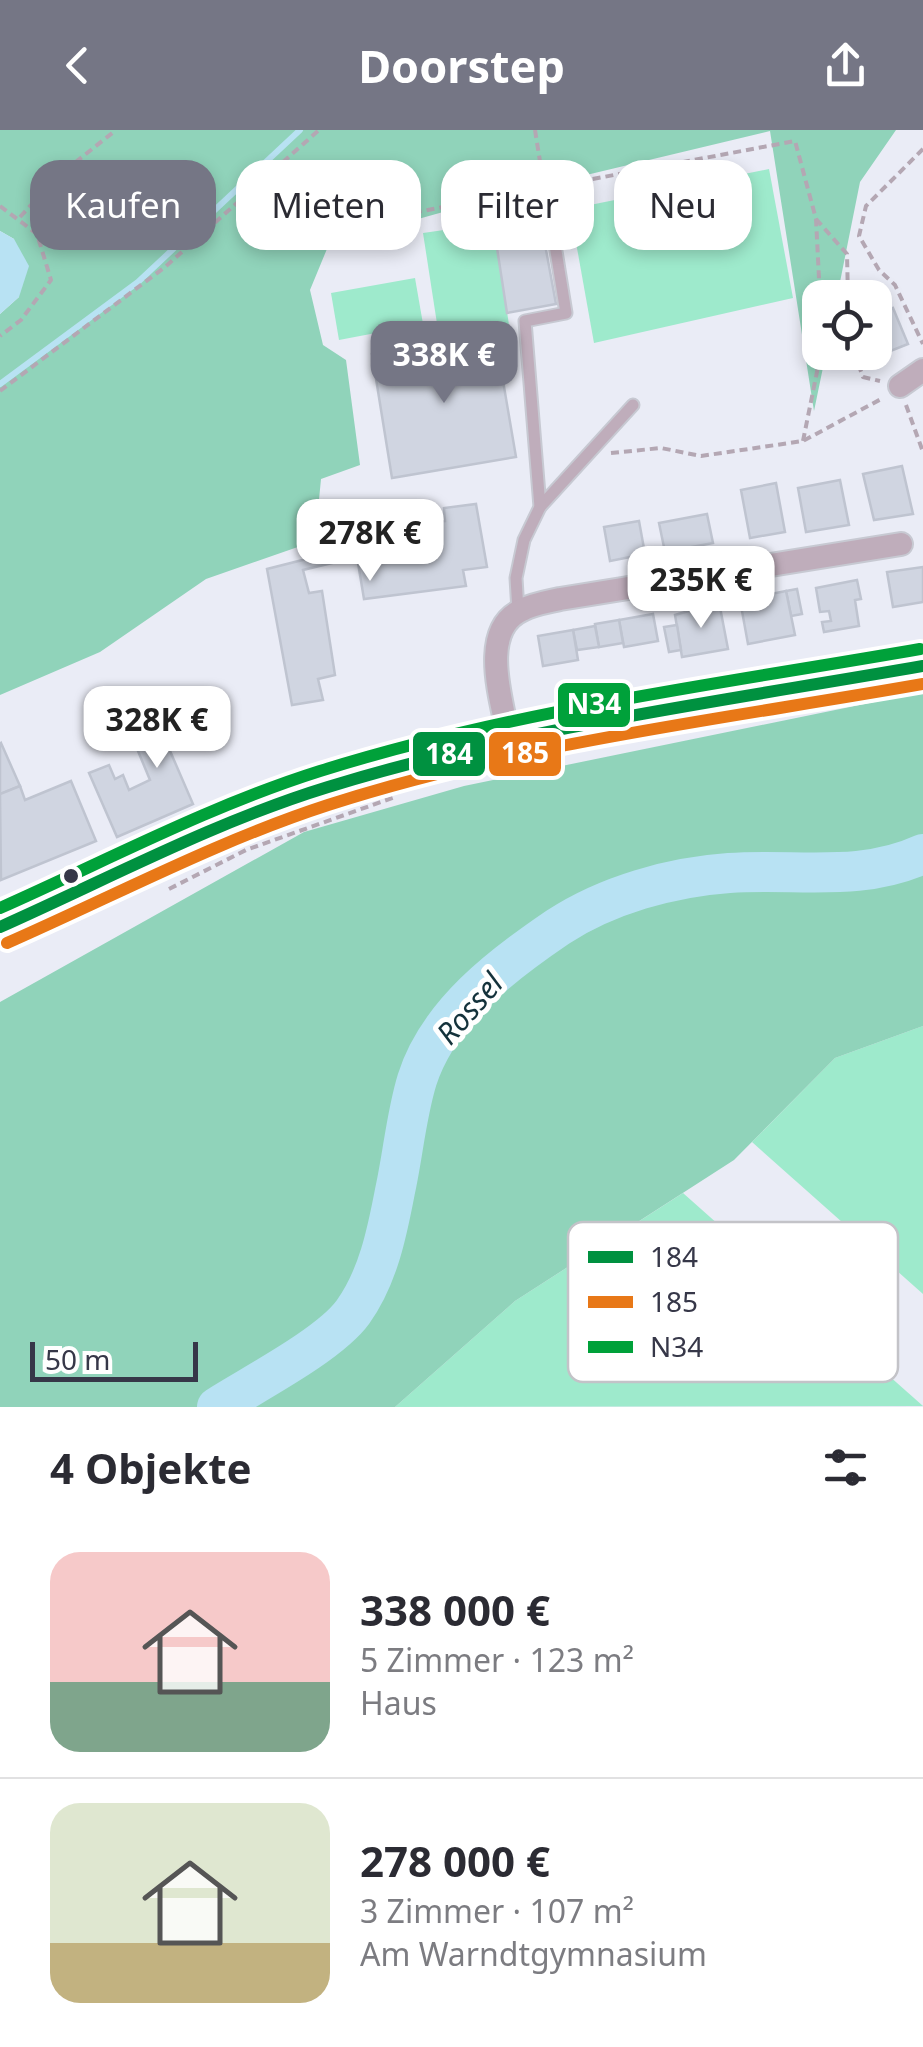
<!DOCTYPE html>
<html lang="de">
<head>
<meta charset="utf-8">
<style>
	:root { --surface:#fff; --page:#f2f2f3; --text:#2b2b33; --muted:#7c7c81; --line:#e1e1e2; --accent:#757685 }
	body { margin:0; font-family:"Noto Sans",sans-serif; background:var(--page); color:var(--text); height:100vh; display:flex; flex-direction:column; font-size:38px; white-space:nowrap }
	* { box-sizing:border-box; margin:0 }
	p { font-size:32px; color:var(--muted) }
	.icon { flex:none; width:55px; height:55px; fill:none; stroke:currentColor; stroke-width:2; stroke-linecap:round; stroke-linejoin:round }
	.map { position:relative; height:1277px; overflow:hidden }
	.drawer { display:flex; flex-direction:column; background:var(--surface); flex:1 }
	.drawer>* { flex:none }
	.banner { position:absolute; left:30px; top:30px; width:865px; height:90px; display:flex; gap:20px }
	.fabs { position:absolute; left:802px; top:150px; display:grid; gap:20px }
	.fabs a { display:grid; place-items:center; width:90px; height:90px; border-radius:20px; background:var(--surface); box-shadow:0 5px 15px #0003; font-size:50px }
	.scale { position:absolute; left:30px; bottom:25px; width:168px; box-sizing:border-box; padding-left:10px; border:5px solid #363748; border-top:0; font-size:28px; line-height:35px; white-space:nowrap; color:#363748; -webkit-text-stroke:8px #fff; paint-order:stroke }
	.price { position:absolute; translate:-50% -85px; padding:0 22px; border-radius:20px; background:#fff; color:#222; font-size:32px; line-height:65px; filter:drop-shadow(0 2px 5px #0008) }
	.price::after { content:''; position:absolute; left:50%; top:60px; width:30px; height:22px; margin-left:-15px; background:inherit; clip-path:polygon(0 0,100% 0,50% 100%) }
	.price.active { background:var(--accent); color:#fff }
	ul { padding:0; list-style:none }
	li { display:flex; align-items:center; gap:30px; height:250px; padding:0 50px }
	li+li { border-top:2px solid var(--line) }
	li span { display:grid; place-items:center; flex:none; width:280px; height:200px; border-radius:30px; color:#555 }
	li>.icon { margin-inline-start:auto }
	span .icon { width:120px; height:120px; fill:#fffc; stroke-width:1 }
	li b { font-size:42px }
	h2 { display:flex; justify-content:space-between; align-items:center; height:120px; padding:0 50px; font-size:42px }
	.chip { padding:0 35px; border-radius:30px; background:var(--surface); box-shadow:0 5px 15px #0003; font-size:35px; line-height:90px }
	.chip.active { background:var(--accent); color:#fff }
	header { display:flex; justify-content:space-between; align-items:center; height:130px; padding:0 50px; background:var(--accent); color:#fff; font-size:45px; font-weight:700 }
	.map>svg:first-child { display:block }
	.green { fill:#9eeacc }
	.forest { fill:#90d3ba }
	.water { fill:#b8e2f3 }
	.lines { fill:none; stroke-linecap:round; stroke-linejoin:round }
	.stream { stroke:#b8e2f3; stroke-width:6 }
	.river { stroke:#b8e2f3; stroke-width:40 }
	.building { fill:#d0d5e1; stroke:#bfc4d0; stroke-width:2.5 }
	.service-casing { stroke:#c7c9d2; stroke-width:15 }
	.minor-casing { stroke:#c7c9d2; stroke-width:26 }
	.secondary-casing { stroke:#c7c9d2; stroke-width:36 }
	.path { stroke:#b4a7b3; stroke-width:4; stroke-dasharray:8 5; stroke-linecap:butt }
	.service { stroke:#bfadbb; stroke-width:11 }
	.minor { stroke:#bfadbb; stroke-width:22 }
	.secondary { stroke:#bcabbb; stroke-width:32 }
	.bus-1-casing { stroke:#fff; stroke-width:20 }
	.bus-2-casing { stroke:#fff; stroke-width:20 }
	.bus-3-casing { stroke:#fff; stroke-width:20 }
	.bus-1 { stroke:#009140; stroke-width:12 }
	.bus-2 { stroke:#e87817; stroke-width:12 }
	.bus-3 { stroke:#00a13a; stroke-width:12 }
	.bus-dot { fill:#363748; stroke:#fff; stroke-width:4 }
	.labels { text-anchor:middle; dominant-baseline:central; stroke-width:10; stroke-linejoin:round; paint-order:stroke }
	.water-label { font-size:30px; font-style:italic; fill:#14323b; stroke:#fff }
	.key { fill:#fff; stroke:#c3c3c8; stroke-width:2.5 }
	.key-label { font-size:28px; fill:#363748 }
	.line-badge { stroke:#fff; stroke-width:4 }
	.badge-label { font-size:28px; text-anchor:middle; font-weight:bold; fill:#fff }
</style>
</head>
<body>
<header><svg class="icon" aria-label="back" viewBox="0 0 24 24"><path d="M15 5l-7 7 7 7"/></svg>Doorstep<svg class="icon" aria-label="share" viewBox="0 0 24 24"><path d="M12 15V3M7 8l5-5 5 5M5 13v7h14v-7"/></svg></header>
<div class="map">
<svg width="923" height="1277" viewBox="0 0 923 1277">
	<rect width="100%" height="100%" fill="#eaecf6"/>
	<g class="green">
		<path d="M 769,39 L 793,168 L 594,213 L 570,79 Z"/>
		<path d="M 493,93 L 510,201 L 440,213 L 423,103 Z"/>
		<path d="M 415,148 L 423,194 L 339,210 L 331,163 Z"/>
		<path d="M 923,896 L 923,1164 L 752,1012 L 835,928 Z"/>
		<path d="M 683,1063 L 923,1276 L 395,1277 L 515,1171 Z"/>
	</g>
	<g class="forest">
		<path d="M 0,0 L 896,0 L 860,52 L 837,167 L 820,168 L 820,222 L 826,223 L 814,281 L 770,1 L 511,63 L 329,114 L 310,160 L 323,215 L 346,230 L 360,335 L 321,349 L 315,411 L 206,449 L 100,522 L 0,565 L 0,184 L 19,167 L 14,109 L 0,101 Z"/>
		<path d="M 923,562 L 923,896 L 835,928 L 734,1030 L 515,1171 L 395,1277 L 0,1277 L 0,872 L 304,702 L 464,656 Z"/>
	</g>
	<path class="water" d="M 0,101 L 14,109 L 29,136 L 19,167 L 0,184 Z"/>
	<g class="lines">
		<path class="stream" d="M 0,254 L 138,152 L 300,0"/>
		<path class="river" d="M 217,1277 C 253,1254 329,1215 353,1182 C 378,1147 387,1103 395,1061 C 403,1025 406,986 417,950 C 438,883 502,835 558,797 C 607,765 671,747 729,743 C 796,738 860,753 923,724"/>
	</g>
	<g class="building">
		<path d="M 544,109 L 556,174 L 507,183 L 497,118 Z"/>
		<path d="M 893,178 L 908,214 L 878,226 L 875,186 Z"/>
		<path d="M 495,204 L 516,327 L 392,348 L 372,224 Z"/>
		<path d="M 902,336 L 913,384 L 874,390 L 863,344 Z"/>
		<path d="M 840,350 L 849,395 L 806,402 L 798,358 Z"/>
		<path d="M 776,353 L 785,402 L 750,408 L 741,360 Z"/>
		<path d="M 476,374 L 487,437 L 463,440 L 466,456 L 364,469 L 357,427 L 303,440 L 309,463 L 322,461 L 335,545 L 318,549 L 323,570 L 292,575 L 267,439 L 342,420 L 338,401 L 421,389 L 423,393 L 445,391 L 444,378 Z"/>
		<path d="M 707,384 L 713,413 L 665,422 L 659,393 Z"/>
		<path d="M 639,391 L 645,424 L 610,431 L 604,397 Z"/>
		<path d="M 923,437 L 923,472 L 893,477 L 887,442 Z"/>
		<path d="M 857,450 L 861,469 L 855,470 L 859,496 L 824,502 L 822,492 L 831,491 L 829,481 L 820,482 L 816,458 Z"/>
		<path d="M 797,459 L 802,484 L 791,486 L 786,461 Z"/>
		<path d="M 786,461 L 795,505 L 748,514 L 740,470 Z"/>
		<path d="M 719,472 L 728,519 L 682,527 L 675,485 Z"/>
		<path d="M 653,484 L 658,511 L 624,517 L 619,490 Z"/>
		<path d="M 619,490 L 623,513 L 599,517 L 595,494 Z"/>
		<path d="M 677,495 L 681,520 L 669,522 L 664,497 Z"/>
		<path d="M 595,496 L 599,517 L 577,520 L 573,500 Z"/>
		<path d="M 573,500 L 578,530 L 543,536 L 538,506 Z"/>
		<path d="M 212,567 L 227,601 L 185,619 L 177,601 L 164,607 L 193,674 L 117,707 L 89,643 L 109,635 L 115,649 L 123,645 L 129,660 L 150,650 L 133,609 L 174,592 L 171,584 Z"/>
		<path d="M 1,613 L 20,656 L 0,664 L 0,614 Z"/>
		<path d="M 71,651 L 96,711 L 1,750 L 0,664 L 20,656 L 25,670 Z"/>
	</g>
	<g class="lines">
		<g class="service-casing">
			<g id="service">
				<path d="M 540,377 L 633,275"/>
				<path d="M 518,481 L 516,448 L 524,410 L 540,377 L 525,191 L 566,183 L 550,84"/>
			</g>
		</g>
		<g class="minor-casing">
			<g id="minor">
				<path d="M 900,256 L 923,240"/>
				<path d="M 509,610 C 503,574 477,500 522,480 C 533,474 547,472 560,469 L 901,414"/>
			</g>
		</g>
		<g class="secondary-casing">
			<path id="secondary" d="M 0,797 C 109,750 213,692 328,657 C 521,598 724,572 923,536"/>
		</g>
		<g class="path">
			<path d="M 535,0 L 546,69"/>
			<path d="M 923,19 L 866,76 L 859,106 L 879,140 L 895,155 L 923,214"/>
			<path d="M 0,76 L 37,104 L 51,150 L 21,190 L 0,206"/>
			<path d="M 401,85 L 795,11 L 816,89 L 820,168"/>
			<path d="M 20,87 L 57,47 L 116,0"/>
			<path d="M 816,89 L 847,124 L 848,168"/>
			<path d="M 854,222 L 863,247 L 880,251"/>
			<path d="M 0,261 L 165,137 L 319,0"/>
			<path d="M 906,275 L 923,322"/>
			<path d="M 803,311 L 821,222"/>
			<path d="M 611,323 L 661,318 L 701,326 L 803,311 L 883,268"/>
			<path d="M 169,759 L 246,720 L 395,667"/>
		</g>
		<use href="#service" class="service"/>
		<use href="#minor" class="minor"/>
		<use href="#secondary" class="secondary"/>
		<g class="bus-1-casing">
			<path id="bus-1" d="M 0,797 C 108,749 214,692 328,657 C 522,597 724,571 923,536"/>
		</g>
		<g class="bus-2-casing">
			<path id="bus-2" d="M 7,813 C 114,766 217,711 328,675 C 520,613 725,589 923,554"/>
		</g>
		<g class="bus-3-casing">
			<path id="bus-3" d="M 0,778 C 106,731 209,676 320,641 C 514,580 720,554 920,519"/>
		</g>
		<use href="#bus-1" class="bus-1"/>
		<use href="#bus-2" class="bus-2"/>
		<use href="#bus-3" class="bus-3"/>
	</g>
	<circle class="bus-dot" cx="71" cy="746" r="9"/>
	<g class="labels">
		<g class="water-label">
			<text transform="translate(469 878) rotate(-49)">Rossel</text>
		</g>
	</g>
	<rect x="568" y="1092" width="330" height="160" rx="15" class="key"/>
	<rect x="588" y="1121" width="45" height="12" fill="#009140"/>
	<rect x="588" y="1166" width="45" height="12" fill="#e87817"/>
	<rect x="588" y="1211" width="45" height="12" fill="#00a13a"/>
	<g class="key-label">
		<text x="650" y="1137">184</text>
		<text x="650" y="1182">185</text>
		<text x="650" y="1227">N34</text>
	</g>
	<g class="line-badge">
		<rect x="556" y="551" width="76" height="48" rx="10" fill="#00a13a"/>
		<rect x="487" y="600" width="76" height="48" rx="10" fill="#e87817"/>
		<rect x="411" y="600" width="76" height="48" rx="10" fill="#009140"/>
	</g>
	<g class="badge-label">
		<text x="594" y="584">N34</text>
		<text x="525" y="633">185</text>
		<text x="449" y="634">184</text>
	</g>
</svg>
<div class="fabs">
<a><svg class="icon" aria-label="locate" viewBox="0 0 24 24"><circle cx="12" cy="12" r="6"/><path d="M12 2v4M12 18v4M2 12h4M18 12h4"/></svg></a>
</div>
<div class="scale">50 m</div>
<b class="price active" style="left:444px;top:276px">338K €</b>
<b class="price" style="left:370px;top:454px">278K €</b>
<b class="price" style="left:701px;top:501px">235K €</b>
<b class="price" style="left:157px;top:641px">328K €</b>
<div class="banner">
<a class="chip active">Kaufen</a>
<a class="chip">Mieten</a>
<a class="chip">Filter</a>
<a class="chip">Neu</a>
</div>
</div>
<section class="drawer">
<h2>4 Objekte<svg class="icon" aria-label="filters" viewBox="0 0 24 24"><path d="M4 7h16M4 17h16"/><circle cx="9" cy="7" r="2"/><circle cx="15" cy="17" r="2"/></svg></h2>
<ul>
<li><span style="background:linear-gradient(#f6c9c9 65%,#7fa58c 0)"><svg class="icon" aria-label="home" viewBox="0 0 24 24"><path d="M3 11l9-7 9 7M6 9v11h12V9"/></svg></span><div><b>338 000 €</b><p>5 Zimmer · 123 m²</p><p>Haus</p></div></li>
<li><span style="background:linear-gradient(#dfe7d0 70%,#c2b280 0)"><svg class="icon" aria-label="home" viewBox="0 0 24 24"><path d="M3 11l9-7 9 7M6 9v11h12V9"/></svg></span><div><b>278 000 €</b><p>3 Zimmer · 107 m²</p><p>Am Warndtgymnasium</p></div></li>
</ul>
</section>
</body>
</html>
